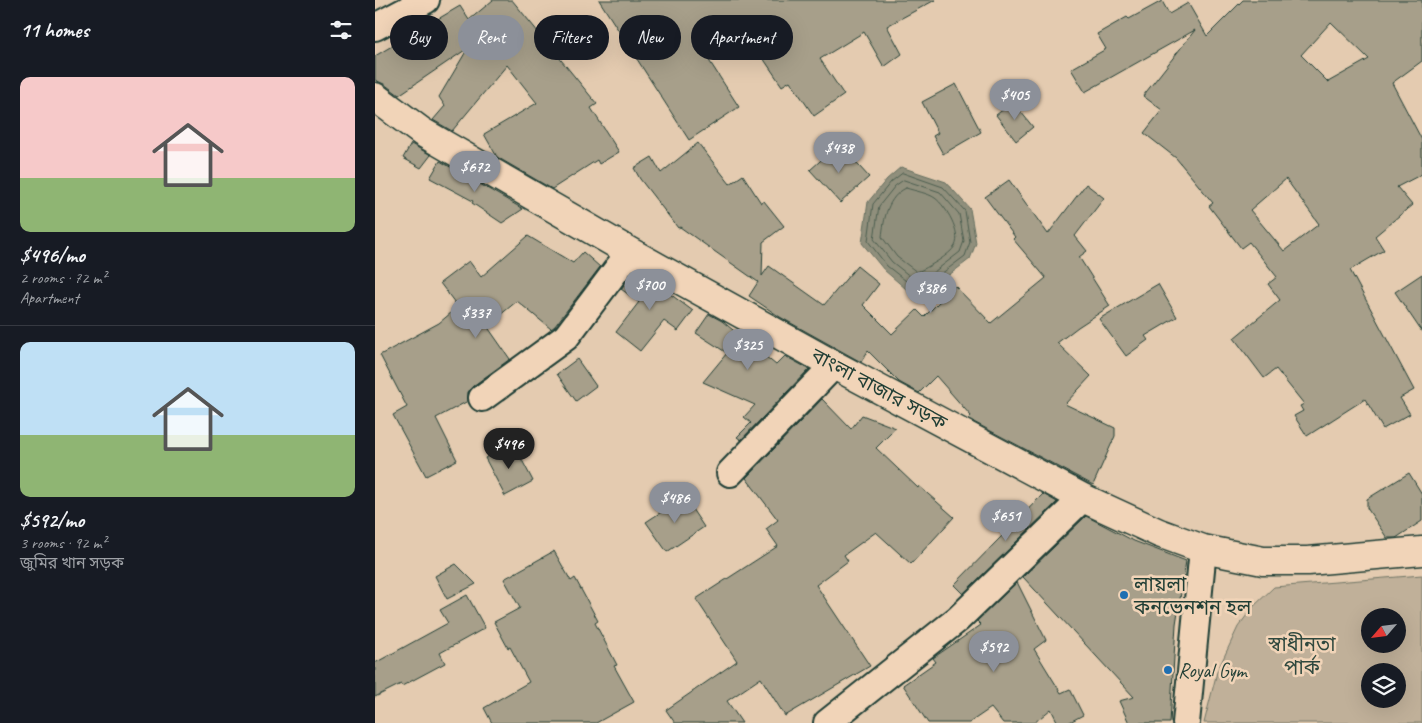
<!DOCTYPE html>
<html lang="en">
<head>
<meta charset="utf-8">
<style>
	:root { --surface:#171b24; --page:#242831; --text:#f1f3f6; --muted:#9ea1a6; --line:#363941; --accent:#8c9099 }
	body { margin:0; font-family:Caveat,"Noto Sans Bengali",sans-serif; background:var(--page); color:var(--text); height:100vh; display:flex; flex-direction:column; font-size:19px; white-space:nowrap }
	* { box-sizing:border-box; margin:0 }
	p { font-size:16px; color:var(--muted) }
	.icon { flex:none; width:28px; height:28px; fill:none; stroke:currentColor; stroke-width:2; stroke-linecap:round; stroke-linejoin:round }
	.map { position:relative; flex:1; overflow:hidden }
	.details { display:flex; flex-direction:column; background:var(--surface); width:375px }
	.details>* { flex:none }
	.top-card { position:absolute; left:15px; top:15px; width:475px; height:45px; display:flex; gap:10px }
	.needle { width:32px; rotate:242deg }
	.fabs { position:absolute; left:986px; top:608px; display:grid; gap:10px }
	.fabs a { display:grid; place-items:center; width:45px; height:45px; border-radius:50%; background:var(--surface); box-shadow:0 5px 20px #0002; font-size:25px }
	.price { position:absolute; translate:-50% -42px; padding:0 11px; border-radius:18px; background:var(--accent); color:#fff; font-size:16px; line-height:32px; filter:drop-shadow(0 1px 2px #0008) }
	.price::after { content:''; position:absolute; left:50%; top:30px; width:15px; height:11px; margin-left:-8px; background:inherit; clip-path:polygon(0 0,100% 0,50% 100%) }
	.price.active { background:#222; color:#fff }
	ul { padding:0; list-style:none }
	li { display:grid; align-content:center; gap:10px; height:265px; padding:0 20px }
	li+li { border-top:1px solid var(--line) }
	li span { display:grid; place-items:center; height:155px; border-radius:10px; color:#555 }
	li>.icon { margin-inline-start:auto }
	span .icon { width:90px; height:90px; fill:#fffc; stroke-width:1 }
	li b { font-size:21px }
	h2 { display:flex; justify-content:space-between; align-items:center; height:60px; padding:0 20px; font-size:21px }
	.pill { padding:0 18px; border-radius:22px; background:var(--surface); box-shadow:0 5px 20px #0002; font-size:18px; line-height:45px }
	.pill.active { background:var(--accent); color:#fff }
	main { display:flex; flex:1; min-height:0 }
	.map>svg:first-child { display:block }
	.green { fill:#c0b099; stroke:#707666; fill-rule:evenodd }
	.water { fill:#908f7b; stroke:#636e5f }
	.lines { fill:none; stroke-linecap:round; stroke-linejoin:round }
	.shore { stroke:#4c5e50; stroke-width:1 }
	.building { fill:#a79f8a; stroke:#1f3d34; fill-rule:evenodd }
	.minor-casing { stroke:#1f3d34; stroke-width:30 }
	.major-casing { stroke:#1f3d34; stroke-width:31 }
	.minor { stroke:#f1d4b8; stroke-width:26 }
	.major { stroke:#f1d4b8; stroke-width:28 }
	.poi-dot { fill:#1f6fb2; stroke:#f1d4b8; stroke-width:2 }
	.labels { text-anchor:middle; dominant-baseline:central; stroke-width:5; stroke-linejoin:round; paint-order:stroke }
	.street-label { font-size:20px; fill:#1f3d34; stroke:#f1d4b8 }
	.poi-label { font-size:20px; fill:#1f3d34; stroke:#f1d4b8; text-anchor:start }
	.park-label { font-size:20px; fill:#2f483e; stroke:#f1d4b8 }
</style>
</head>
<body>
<main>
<section class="details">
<h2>11 homes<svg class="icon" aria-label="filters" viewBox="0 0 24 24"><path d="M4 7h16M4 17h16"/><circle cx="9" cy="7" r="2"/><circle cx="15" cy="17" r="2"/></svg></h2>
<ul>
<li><span style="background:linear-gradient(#f6c9c9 65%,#8fb573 0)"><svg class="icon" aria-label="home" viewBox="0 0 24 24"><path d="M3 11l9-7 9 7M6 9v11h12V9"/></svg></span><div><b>$496/mo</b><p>2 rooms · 72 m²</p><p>Apartment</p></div></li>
<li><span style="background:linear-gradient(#bfe0f5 60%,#8fb573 0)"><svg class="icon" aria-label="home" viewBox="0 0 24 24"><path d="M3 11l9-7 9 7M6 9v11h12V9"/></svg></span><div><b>$592/mo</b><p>3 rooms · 92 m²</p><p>জুমির খান সড়ক</p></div></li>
</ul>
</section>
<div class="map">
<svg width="1047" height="723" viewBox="0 0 1047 723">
	<rect width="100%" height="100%" fill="#e4cbb0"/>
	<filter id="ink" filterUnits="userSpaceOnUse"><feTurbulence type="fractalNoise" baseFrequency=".02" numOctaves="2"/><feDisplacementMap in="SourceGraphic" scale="10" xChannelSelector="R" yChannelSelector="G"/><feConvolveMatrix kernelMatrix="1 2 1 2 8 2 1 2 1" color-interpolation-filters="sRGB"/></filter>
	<g filter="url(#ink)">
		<path class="green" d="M 1047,575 L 1047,723 L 829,723 L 842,672 L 863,627 L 878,607 L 899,587 ZM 995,616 L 1022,616 L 1022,644 L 995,644 ZM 995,671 L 1022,671 L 1022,699 L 995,699 Z"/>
		<path class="water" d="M 526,167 L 571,182 L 595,209 L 601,243 L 595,259 L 561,285 L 538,295 L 509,270 L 487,243 L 493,202 L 512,179 Z"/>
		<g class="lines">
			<g class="shore">
				<path d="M 528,173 L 568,187 L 590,211 L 595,242 L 590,256 L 558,280 L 540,288 L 512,266 L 493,241 L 498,204 L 516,182 Z"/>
				<path d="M 529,180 L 565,192 L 584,214 L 589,241 L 585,252 L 555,275 L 541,281 L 517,262 L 499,239 L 504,206 L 520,186 Z"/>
				<path d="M 531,188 C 540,191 553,193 560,198 C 571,206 587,233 580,246 C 575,255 552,268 542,272 L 522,257 L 507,237 C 509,219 512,197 531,188 Z"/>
			</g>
		</g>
		<g class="building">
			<path d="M 118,0 L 137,0 L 222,104 L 216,108 L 244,152 L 224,164 L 222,160 L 177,189 L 122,157 L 109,134 L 162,103 L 132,65 L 77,131 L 58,120 L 70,106 L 64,97 L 93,48 L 24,95 L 9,84 L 0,80 L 0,56 L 85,6 L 94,20 Z"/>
			<path d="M 224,0 L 560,0 L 512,26 L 527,54 L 509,67 L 489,32 L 445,59 L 469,95 L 439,116 L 415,81 L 407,86 L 369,30 L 364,33 L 361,26 L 326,48 L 364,107 L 314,140 Z"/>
			<path d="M 868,0 L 1047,0 L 1047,61 L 1017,83 L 1047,140 L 1047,174 L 1022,187 L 1037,205 L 1000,236 L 1009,250 L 975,270 L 1039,390 L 1025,398 L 1035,414 L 1008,429 L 990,399 L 932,436 L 919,416 L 928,411 L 925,406 L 929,404 L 901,369 L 889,378 L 859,338 L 905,300 L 893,284 L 902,277 L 874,242 L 866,248 L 834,206 L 838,203 L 801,158 L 769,133 L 787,110 L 768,96 L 820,30 L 710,92 L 696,69 L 731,49 L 722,34 L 752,17 L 754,19 L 787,1 L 794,14 L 813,3 L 832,36 ZM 956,22 L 994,59 L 953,82 L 926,55 ZM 911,179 L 944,224 L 909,251 L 875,210 Z"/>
			<path d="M 581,84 L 606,132 L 568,154 L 558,136 L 563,133 L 547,102 Z"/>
			<path d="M 638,102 L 658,127 L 641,141 L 621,115 Z"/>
			<path d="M 323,143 L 355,184 L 368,175 L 386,203 L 389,201 L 409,226 L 388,242 L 387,276 L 394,266 L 449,305 L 482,266 L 504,284 L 488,305 L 517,334 L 542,310 L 549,317 L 580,286 L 616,323 L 671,278 L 638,239 L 640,237 L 610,197 L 634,180 L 673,234 L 711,184 L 729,198 L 700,236 L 712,251 L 704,257 L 735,306 L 703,327 L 682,343 L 716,376 L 690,404 L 740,428 L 740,436 L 718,485 L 593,419 L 596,416 L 561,376 L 544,393 L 524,382 L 493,351 L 486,362 L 405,317 L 374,296 L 383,282 L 305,227 L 303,228 L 265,179 L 259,168 L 277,157 L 286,173 Z"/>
			<path d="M 36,144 L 56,155 L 46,168 L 28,158 Z"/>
			<path d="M 464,144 L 494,177 L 465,203 L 435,170 Z"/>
			<path d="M 65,161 L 148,209 L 127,223 L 97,203 L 98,201 L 55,178 Z"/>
			<path d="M 153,236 L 198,263 L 208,252 L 225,267 L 180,326 L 176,329 L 142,301 L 112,326 L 135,359 L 98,386 L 93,392 L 93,401 L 61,418 L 82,460 L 51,476 L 18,415 L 32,407 L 5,355 L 64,323 L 83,307 L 65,283 L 94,261 L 106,277 Z"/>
			<path d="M 259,272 L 283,285 L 318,311 L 303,331 L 289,321 L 265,351 L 241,332 L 264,302 L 246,289 Z"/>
			<path d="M 1047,274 L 1047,332 L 1020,292 Z"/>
			<path d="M 783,284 L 802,317 L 770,336 L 773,340 L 751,356 L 724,319 Z"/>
			<path d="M 334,314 L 347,321 L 401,365 L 410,356 L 434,369 L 366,440 L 362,437 L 376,423 L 369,417 L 380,405 L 328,382 L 352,353 L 321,333 Z"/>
			<path d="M 202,359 L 221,386 L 201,401 L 182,374 Z"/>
			<path d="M 447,399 L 476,429 L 487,415 L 521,428 L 501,448 L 543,488 L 544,486 L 579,517 L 536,564 L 501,532 L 469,555 L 473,561 L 441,585 L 495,666 L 410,716 L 386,678 L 352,701 L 367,723 L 300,723 L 291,710 L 362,661 L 321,599 L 403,546 L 391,529 L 403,520 L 371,478 Z"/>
			<path d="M 138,443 L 158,481 L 130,496 L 110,458 Z"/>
			<path d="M 1034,473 L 1047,494 L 1047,521 L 1021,538 L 1012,538 L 992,508 L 992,499 Z"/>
			<path d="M 668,494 L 682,502 L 588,594 L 579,585 Z"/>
			<path d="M 309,497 L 329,527 L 292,552 L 271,522 Z"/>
			<path d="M 711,516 L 759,541 L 811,561 L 801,624 L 795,723 L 754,723 L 744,701 L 759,697 L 648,577 Z"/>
			<path d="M 179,551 L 196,581 L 200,578 L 223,621 L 220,623 L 242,665 L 239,666 L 259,702 L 221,723 L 117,723 L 109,708 L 154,682 L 135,647 L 133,648 L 119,622 L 145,608 L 129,579 Z"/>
			<path d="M 81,564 L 101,584 L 72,599 L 60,576 Z"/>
			<path d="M 642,582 L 671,640 L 659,649 L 686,693 L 695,689 L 708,715 L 693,723 L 683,723 L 676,709 L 659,723 L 628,723 L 616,708 L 594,723 L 553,723 L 528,685 L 561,662 L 558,658 L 606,625 L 602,621 Z"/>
			<path d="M 92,595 L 110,628 L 65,653 L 70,663 L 27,686 L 26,684 L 0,697 L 0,663 L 73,623 L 65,610 Z"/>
		</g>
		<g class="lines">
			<g class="minor-casing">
				<g id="minor">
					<path d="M 0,27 L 51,0"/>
					<path d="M 107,398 L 191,337 L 255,252"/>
					<path d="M 355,473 L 459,365"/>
					<path d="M 452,723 L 583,619 L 708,498"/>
					<path d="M 811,723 L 828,549"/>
				</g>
			</g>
			<g class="major-casing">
				<path id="major" d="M 0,97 L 47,132 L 255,252 L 459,365 L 708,498 L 784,533 L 828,549 L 888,561 L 933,561 L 1047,551"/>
			</g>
			<use href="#minor" class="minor"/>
			<use href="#major" class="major"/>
		</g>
	</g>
	<g class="poi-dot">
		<circle cx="749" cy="595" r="5"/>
		<circle cx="793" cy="670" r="5"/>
	</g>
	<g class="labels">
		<g class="street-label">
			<text transform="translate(504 389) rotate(28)">বাংলা বাজার সড়ক</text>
		</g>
		<g class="poi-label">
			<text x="759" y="584">লায়লা<tspan x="759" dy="23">কনভেনশন হল</tspan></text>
			<text x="803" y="670">Royal Gym</text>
		</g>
		<g class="park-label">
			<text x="927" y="644">স্বাধীনতা<tspan x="927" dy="23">পার্ক</tspan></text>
		</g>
	</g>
</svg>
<div class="fabs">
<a><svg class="needle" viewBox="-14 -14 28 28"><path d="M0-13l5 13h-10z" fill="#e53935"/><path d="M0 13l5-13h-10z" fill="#9ea1a6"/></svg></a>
<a><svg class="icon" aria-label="layers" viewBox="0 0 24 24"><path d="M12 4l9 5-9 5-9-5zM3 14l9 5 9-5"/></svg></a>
</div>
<b class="price" style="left:640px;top:121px">$405</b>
<b class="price" style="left:464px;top:174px">$438</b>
<b class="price" style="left:100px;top:193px">$672</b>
<b class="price" style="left:275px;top:311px">$700</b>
<b class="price" style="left:556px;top:314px">$386</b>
<b class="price" style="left:101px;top:339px">$337</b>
<b class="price" style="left:373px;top:371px">$325</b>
<b class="price active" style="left:134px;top:470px">$496</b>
<b class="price" style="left:300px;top:524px">$486</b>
<b class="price" style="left:631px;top:542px">$651</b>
<b class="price" style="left:619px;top:673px">$592</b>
<div class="top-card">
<a class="pill">Buy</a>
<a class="pill active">Rent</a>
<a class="pill">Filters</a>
<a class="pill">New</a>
<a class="pill">Apartment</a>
</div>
</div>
</main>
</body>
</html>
